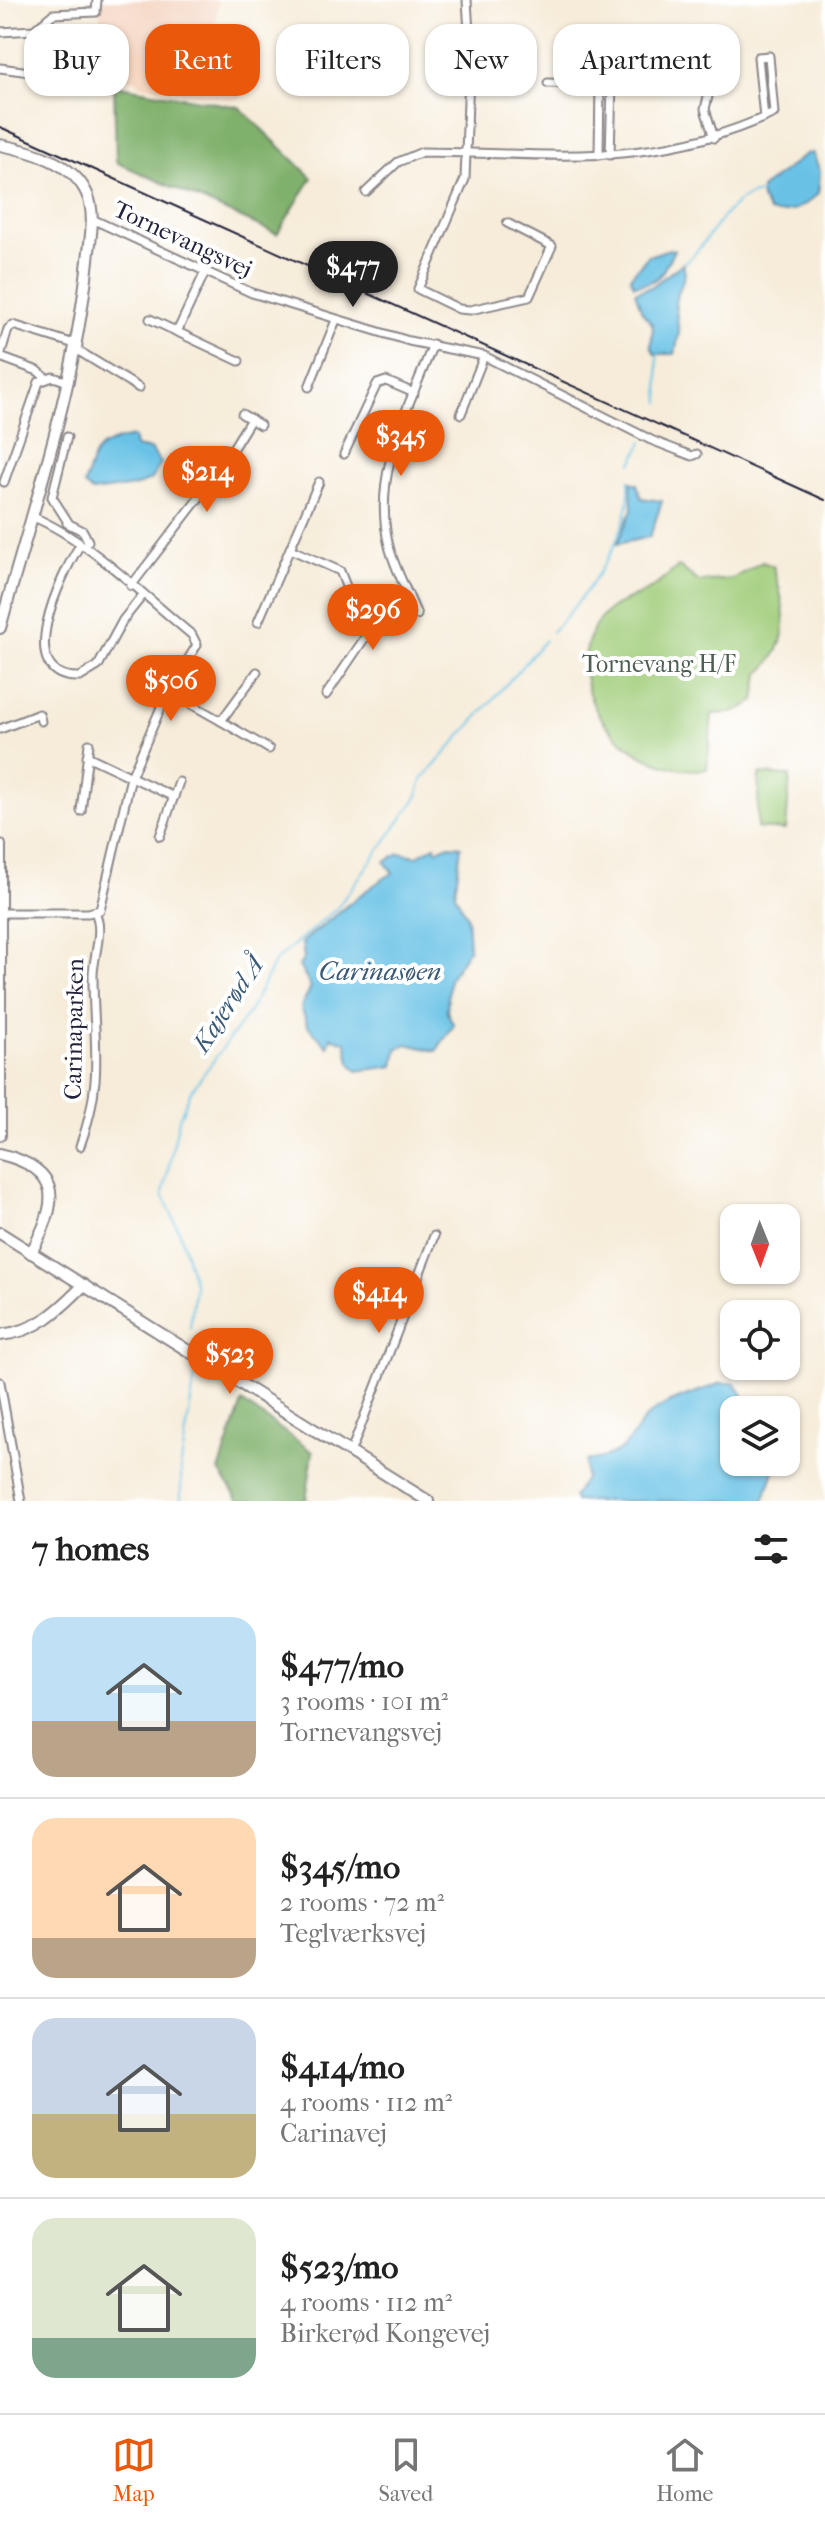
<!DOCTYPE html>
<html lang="en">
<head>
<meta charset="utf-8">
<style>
	:root { --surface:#fff; --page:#f6f6f6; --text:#222; --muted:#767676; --line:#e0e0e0; --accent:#ea580c }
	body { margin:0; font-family:"IM FELL French Canon",serif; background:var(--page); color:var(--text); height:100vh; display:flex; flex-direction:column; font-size:30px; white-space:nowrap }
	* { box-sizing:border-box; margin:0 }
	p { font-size:26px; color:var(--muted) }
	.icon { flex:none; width:44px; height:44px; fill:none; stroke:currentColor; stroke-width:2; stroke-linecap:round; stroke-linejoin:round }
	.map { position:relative; height:1501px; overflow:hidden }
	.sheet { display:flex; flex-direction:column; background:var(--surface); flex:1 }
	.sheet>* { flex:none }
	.top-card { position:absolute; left:24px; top:24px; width:778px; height:72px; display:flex; gap:16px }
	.needle { width:52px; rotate:179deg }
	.buttons { position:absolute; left:720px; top:1204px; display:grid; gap:16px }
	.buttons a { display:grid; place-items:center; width:80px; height:80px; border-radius:16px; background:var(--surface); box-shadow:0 2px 6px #0004; font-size:40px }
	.price { position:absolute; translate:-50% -68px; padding:0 18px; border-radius:28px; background:var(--accent); color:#fff; font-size:26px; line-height:52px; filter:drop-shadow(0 2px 4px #0008) }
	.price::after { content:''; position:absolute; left:50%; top:48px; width:24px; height:18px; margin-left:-12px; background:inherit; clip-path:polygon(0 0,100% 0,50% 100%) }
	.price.on { background:#222; color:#fff }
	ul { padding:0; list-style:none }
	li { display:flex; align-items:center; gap:24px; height:200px; padding:0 32px }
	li+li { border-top:2px solid var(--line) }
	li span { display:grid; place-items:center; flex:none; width:224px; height:160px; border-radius:24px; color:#555 }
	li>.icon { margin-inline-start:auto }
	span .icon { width:96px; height:96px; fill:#fffc; stroke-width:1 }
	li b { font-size:34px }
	h2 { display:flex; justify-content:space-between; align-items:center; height:96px; padding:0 32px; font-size:34px }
	.chip { padding:0 28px; border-radius:24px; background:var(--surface); box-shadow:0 2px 6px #0004; font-size:28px; line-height:72px }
	.chip.on { background:var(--accent); color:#fff }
	.dock { display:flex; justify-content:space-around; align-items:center; height:112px; border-top:2px solid var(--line); background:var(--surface); font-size:22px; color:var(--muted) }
	.dock a { display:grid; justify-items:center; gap:4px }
	.dock .on { color:var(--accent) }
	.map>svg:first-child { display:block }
	.built { fill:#f4d4bf }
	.green { fill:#a1ce7c; stroke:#62785c; stroke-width:2 }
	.forest { fill:#80b16c; stroke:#516a54; stroke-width:2 }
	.water { fill:#69c2e6; stroke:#467290; stroke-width:2 }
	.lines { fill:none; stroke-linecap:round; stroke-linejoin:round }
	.stream { stroke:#69c2e6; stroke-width:2 }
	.street-casing { stroke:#8c878a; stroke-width:11 }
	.secondary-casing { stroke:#8c878a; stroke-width:14 }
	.street { stroke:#fff; stroke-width:7 }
	.secondary { stroke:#fff; stroke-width:10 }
	.tram { stroke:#22223b; stroke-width:2 }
	.labels { text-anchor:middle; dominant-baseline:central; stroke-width:8; stroke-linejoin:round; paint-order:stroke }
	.street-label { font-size:24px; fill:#22223b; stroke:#fff }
	.park-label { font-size:24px; fill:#4e5e52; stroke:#fff }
	.water-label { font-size:26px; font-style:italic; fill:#3b5a77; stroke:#fff }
</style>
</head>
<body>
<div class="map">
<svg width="825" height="1501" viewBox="0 0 825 1501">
	<rect width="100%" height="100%" fill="#fff"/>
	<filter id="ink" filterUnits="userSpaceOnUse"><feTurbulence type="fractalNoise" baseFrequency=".0125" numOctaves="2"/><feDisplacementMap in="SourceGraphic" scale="16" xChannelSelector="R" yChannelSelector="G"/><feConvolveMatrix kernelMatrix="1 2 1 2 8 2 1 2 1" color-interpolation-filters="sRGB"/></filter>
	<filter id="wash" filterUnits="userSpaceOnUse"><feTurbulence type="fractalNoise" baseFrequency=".006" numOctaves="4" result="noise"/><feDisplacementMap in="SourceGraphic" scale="32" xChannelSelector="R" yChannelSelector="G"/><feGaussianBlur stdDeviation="1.8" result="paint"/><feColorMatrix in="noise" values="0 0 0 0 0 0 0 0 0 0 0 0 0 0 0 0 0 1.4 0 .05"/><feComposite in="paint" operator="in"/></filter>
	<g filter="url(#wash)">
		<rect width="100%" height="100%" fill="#f6ecd9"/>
		<path class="built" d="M 101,0 L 218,0 L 214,40 L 203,41 L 204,66 L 253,68 L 241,98 L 232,100 L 140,85 L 136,80 L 99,76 L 96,63 Z"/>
		<g class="green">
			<path d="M 762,562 L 773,566 C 785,608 795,642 759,674 L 755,701 L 733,713 L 712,714 L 707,769 C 634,778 556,699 595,626 C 608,603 635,599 655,586 C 663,580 671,572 679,566 L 699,582 L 733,579 Z"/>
			<path d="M 759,774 L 790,776 L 786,830 L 757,828 Z"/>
		</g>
		<g class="forest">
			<path d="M 114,85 L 239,107 L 312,178 L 277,234 L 116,162 Z"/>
			<path d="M 242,1402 L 313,1452 L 306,1501 L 239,1501 L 219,1471 Z"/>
		</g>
		<g class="water">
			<path d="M 813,153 L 820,172 L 818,193 C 808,206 785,216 769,212 L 761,198 L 761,189 L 806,154 Z"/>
			<path d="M 669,249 L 674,250 C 662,271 663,283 634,285 L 630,277 L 648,256 Z"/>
			<path d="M 683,263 L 685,274 L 675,302 L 679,333 L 675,354 L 655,354 L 651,346 L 653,325 L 642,312 L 635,292 L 651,287 Z"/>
			<path d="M 133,437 L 135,447 L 151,450 L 161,463 L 152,479 L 137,486 L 92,492 L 84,485 C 96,448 94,445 133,437 Z"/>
			<path d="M 631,482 L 637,484 L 641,498 L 662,501 L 650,537 L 617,544 L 632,509 Z"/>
			<path d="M 449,845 L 461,846 L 455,894 L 467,916 L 469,948 L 449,980 L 447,1012 L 454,1025 L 436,1051 L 407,1044 L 397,1049 L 394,1066 L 357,1071 L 350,1062 L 346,1042 L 331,1037 L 328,1047 L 308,1026 L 301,1007 L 311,987 L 299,966 L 304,958 L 302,942 C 333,918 360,892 393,873 L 385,862 L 399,853 L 417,856 L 435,846 L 437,850 Z"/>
			<path d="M 721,1383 L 735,1383 L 743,1395 L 742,1410 L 734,1410 L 734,1462 L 777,1462 L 764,1501 L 575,1501 L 573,1497 L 585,1479 L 586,1461 C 641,1454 624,1428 661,1407 C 679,1397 701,1391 721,1383 Z"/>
		</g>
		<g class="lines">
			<g class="stream">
				<path d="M 683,263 C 711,245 724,196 761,193"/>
				<path d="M 657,355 L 660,402"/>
				<path d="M 632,463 L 643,442"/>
				<path d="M 552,632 C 588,593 633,535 629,480"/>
				<path d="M 190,1328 L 195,1286 L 181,1236 L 163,1194 L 179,1119 L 191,1091 L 249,1012 L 275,961 L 337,908 L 418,796 L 422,780 L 545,640"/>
				<path d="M 181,1501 L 181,1464 L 195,1377"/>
			</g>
		</g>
	</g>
	<g filter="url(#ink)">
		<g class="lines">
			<g class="street-casing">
				<g id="street">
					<path d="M 467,0 L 470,49 L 465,179 L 418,289 L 459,309 L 470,310 L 529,297 L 552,246 L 507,223"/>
					<path d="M 42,23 L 48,31 L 46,74"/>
					<path d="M 0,32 L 34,30 L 53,14 L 96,12 L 97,0"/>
					<path d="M 0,68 L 60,76"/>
					<path d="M 548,83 L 600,85"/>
					<path d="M 710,88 L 705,109 L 714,138"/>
					<path d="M 599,155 L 600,83 L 612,83 L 610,155"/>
					<path d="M 366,192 L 398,162 L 422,152 C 551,153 653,170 774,113 L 769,56 L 758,57 L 764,118"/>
					<path d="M 92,219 L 252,293 L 409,341 L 484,356 L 651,440 L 692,456 L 697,454"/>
					<path d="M 150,319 L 239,361"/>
					<path d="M 177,332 L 205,272"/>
					<path d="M 77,350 L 139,388"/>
					<path d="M 0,356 L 8,329 L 13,325 L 78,345"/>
					<path d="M 0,357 L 38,371 L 46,378"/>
					<path d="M 309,387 L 336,320"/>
					<path d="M 242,414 L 260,425"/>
					<path d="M 461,414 L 484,356"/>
					<path d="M 67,437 L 52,497 L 68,522"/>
					<path d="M 344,454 L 377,384 L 386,381 L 414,393"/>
					<path d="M 4,482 L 39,382 L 53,377 L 69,382"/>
					<path d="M 67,523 L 83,531 L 88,541"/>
					<path d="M 80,545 C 62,573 10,680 80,677 L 98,666 L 123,620 L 143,595"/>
					<path d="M 290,549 L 340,571 L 355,609 L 374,622"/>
					<path d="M 131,586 L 215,477 L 251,419"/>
					<path d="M 417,615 C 408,592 395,570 389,546 C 371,474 408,410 433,344"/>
					<path d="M 258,622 L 319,482"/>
					<path d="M 168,691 L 221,721 L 257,672"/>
					<path d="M 326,695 L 383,611 L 408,594"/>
					<path d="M 221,721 L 269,749"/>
					<path d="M 0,729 L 39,714 L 41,721"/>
					<path d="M 87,756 L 174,797"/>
					<path d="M 81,811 L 89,744"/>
					<path d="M 160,836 L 179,782"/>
					<path d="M 2,913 L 88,913 L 100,910 L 131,777 L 168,691 L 197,645 L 192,635 C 144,596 88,539 31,516"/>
					<path d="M 80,1146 C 105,1079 93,1041 93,974 C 94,954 104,930 95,912"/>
					<path d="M 0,1382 L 21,1501"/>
					<path d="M 353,1446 L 434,1236"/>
				</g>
			</g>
			<g class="secondary-casing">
				<g id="secondary">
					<path d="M 0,145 C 31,151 73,162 87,194 C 96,214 90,239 88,260 C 75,387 34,506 0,628"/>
					<path d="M 0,845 L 0,1135"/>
					<path d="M 0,1154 C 66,1170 57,1204 31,1253"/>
					<path d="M 0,1233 L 428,1501"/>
					<path d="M 0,1335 C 37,1332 59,1310 84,1285"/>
				</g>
			</g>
			<use href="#street" class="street"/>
			<use href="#secondary" class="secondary"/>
			<path class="tram" d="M 0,127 L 825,500"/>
		</g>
	</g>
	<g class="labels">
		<g class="street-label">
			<text transform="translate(183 239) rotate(25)">Tornevangsvej</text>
			<text transform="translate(74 1029) rotate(-89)">Carinaparken</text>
		</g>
		<g class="park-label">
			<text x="659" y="664">Tornevang H/F</text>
		</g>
		<g class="water-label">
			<text x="380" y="971">Carinasøen</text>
			<text transform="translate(228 1004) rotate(-57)">Kajerød Å</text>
		</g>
	</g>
</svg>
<div class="buttons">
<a><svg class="needle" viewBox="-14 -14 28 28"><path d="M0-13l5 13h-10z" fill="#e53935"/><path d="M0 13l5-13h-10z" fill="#767676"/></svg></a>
<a><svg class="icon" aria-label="locate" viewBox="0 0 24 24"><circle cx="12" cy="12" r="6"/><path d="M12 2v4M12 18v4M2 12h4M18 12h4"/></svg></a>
<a><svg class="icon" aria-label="layers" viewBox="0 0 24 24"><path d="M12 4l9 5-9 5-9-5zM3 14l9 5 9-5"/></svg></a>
</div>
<b class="price on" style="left:353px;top:309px">$477</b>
<b class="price" style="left:401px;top:478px">$345</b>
<b class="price" style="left:207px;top:514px">$214</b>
<b class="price" style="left:373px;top:652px">$296</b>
<b class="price" style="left:171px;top:723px">$506</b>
<b class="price" style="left:379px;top:1335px">$414</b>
<b class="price" style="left:230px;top:1396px">$523</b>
<div class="top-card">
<a class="chip">Buy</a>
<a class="chip on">Rent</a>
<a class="chip">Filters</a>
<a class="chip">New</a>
<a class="chip">Apartment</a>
</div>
</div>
<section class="sheet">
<h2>7 homes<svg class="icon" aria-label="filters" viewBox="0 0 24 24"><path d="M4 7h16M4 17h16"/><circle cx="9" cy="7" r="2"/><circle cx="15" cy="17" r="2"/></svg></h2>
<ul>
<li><span style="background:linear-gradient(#bfe0f5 65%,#b9a48a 0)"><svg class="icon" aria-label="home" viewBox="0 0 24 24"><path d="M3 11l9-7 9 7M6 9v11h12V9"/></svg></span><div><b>$477/mo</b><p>3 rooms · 101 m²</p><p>Tornevangsvej</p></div></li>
<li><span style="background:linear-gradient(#ffd9b3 75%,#b9a48a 0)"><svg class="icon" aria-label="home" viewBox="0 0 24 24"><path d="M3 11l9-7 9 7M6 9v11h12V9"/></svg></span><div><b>$345/mo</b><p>2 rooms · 72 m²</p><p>Teglværksvej</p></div></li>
<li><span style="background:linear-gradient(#c9d6e8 60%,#c2b280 0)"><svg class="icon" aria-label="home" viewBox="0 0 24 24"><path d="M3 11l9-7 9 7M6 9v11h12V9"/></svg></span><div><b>$414/mo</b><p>4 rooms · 112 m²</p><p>Carinavej</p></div></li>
<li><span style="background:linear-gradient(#dfe7d0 75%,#7fa58c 0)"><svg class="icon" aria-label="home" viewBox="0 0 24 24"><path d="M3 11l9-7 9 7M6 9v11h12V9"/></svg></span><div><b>$523/mo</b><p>4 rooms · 112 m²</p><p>Birkerød Kongevej</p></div></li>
</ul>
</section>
<nav class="dock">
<a class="on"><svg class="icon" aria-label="map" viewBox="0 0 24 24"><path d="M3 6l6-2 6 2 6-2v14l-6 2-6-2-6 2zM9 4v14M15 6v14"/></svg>Map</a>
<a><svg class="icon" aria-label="saved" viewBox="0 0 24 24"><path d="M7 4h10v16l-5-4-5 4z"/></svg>Saved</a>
<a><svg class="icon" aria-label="home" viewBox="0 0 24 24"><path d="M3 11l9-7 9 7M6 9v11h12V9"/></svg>Home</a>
</nav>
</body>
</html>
